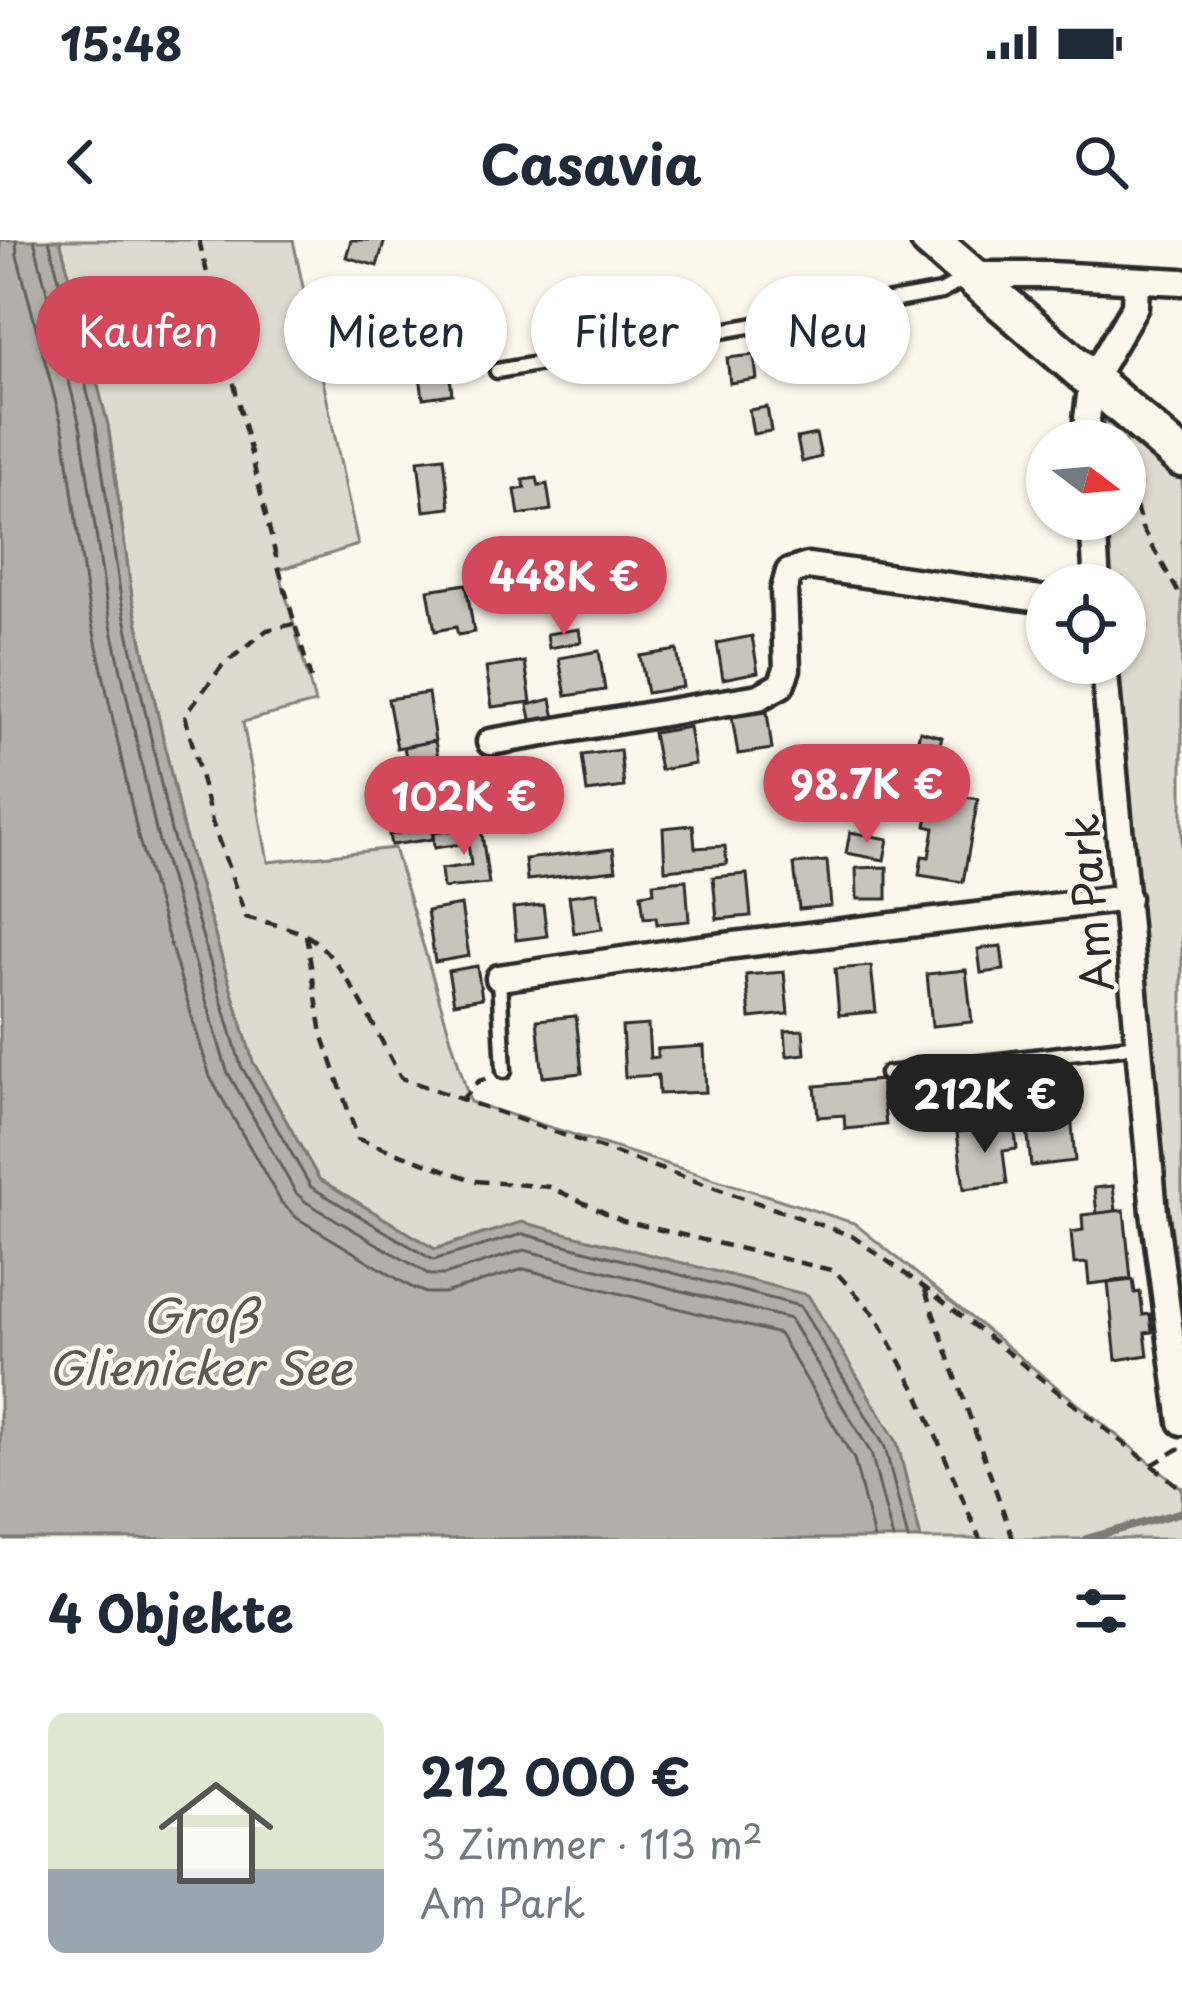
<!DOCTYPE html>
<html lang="de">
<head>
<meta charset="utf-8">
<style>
	:root { --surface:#fff; --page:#f6f6f7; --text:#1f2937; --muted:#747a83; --line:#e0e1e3; --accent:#d1495b }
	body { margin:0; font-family:"Playpen Sans",sans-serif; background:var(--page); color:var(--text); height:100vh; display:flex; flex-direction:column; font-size:45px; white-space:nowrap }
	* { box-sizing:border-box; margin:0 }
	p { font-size:39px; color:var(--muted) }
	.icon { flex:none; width:66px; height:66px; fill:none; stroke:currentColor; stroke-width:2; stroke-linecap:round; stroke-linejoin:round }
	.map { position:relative; height:1299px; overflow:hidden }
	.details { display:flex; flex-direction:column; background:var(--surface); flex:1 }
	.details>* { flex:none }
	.guide { position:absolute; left:36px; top:36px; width:1110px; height:108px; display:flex; gap:24px }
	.needle { width:78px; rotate:106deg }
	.fabs { position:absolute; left:1026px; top:180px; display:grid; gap:24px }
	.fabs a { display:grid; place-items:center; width:120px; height:120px; border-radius:50%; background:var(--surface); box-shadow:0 3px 9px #0004; font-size:60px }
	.price { position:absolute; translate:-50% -102px; padding:0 27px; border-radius:42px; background:var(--accent); color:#fff; font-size:39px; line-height:78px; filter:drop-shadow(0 3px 6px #0008) }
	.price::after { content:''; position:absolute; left:50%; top:72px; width:36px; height:27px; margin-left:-18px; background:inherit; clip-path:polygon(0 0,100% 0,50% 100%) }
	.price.selected { background:#222; color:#fff }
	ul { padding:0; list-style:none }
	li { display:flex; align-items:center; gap:36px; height:300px; padding:0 48px }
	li+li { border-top:3px solid var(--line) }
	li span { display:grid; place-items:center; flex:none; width:336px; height:240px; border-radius:18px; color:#555 }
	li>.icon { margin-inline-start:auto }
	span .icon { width:144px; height:144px; fill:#fffc; stroke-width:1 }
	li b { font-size:51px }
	h2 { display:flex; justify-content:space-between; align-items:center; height:144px; padding:0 48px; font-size:51px }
	.pill { padding:0 42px; border-radius:54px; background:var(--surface); box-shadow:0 3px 9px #0004; font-size:42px; line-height:108px }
	.pill.selected { background:var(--accent); color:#fff }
	.status { display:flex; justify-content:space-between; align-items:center; height:84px; padding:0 60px; background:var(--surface); direction:ltr }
	.status svg { height:33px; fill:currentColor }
	header { display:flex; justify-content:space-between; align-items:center; height:156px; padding:0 48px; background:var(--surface); font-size:54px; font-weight:700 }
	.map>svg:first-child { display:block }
	.green { fill:#dddad0; stroke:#84827e; stroke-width:3 }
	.water { fill:#b1afa7; stroke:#7b7a75; stroke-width:3 }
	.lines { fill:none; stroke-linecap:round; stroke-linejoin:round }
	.shore { stroke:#61605d; stroke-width:3 }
	.stream { stroke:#7b7a75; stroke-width:8 }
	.building { fill:#c7c4bc; stroke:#2b2b2b; stroke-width:3 }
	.service-casing { stroke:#2b2b2b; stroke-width:21 }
	.minor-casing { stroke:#2b2b2b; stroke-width:33 }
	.primary-casing { stroke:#2b2b2b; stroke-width:45 }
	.path { stroke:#2b2b2b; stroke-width:4.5; stroke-dasharray:12 9; stroke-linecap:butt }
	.service { stroke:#fbf7ec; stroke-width:12 }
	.minor { stroke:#fbf7ec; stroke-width:24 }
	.primary { stroke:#fbf7ec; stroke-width:36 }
	.labels { text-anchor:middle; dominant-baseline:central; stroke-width:9; stroke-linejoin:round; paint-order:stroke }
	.street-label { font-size:42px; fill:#2b2b2b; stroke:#fbf7ec }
	.water-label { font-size:45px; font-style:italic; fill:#5a5956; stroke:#fbf7ec }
</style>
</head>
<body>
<div class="status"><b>15:48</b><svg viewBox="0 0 49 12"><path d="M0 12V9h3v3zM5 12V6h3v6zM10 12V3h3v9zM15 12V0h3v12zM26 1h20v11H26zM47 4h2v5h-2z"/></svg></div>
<header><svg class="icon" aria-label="back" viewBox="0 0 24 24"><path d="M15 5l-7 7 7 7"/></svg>Casavia<svg class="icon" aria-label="search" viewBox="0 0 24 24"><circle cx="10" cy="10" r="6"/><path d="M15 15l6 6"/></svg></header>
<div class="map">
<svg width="1182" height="1299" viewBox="0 0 1182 1299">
	<rect width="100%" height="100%" fill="#fbf7ec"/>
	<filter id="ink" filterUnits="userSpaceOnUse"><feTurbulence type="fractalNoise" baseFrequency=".00833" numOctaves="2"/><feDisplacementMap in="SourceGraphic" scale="24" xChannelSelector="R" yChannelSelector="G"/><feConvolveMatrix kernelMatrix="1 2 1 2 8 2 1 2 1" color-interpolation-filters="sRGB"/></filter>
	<g filter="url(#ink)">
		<g class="green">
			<path d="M 60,0 L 293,0 L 358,305 L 279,330 L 315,463 L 243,482 L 268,622 L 394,608 L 470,862 L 854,983 L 1182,1248 L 1182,1299 L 921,1299 L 897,1202 L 522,982 L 435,1009 L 319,939 L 253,822 L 183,589 L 132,357 L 108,185 Z"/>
			<path d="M 1087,179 L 1182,201 L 1182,1182 L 1100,423 L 1125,423 L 1125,345 L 1090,345 L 1083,279 L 1125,279 L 1125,201 L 1088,201 Z"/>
		</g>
		<path class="water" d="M 0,0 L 60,0 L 108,185 L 132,357 L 183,589 L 253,822 L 319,939 L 435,1009 L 522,982 L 808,1055 L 897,1202 L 921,1299 L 0,1299 Z"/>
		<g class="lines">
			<g class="shore">
				<path d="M 16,0 L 17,15 L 64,193 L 88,365 L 139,600 L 210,837 L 281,962 L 297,978 L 411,1047 L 426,1053 L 444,1053 L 524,1029 L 779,1094 L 854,1219 L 874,1299"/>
				<path d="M 34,0 L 81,190 L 106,362 L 157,595 L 227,831 L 296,953 L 306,962 L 430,1035 L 444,1035 L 524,1010 L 790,1079 L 871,1213 L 893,1299"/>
				<path d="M 49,0 L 96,187 L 121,359 L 171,591 L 241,826 L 311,947 L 433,1020 L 523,994 L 800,1066 L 885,1207 L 908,1299"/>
			</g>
			<path class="stream" d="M 1086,1299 L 1182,1272"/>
		</g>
		<g class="building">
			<path d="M 351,0 L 385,0 L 377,26 L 346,17 Z"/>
			<path d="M 376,53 L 376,74 L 355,74 L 355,54 Z"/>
			<path d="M 447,111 L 452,154 L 423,158 L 417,114 Z"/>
			<path d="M 754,115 L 757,139 L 730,143 L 727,118 Z"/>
			<path d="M 767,167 L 771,191 L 753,194 L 749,170 Z"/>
			<path d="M 816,194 L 821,217 L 802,222 L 797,198 Z"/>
			<path d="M 444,217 L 450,268 L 424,271 L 418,220 Z"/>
			<path d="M 537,238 L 539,246 L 547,244 L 551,270 L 519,275 L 515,250 L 525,248 L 523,240 Z"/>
			<path d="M 466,344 L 474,392 L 458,395 L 456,387 L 435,391 L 428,350 Z"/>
			<path d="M 579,389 L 581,402 L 549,408 L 547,394 Z"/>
			<path d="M 752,396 L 758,432 L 723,439 L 717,403 Z"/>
			<path d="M 677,410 L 683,447 L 647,453 L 640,416 Z"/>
			<path d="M 599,411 L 605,450 L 566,456 L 559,418 Z"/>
			<path d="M 525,422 L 531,462 L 492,467 L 486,428 Z"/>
			<path d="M 428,453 L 435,501 L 397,508 L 388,459 Z"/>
			<path d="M 551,459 L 556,483 L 533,488 L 528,465 Z"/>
			<path d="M 767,472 L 772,509 L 738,514 L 732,477 Z"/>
			<path d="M 689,487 L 695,524 L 660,530 L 653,493 Z"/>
			<path d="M 920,491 L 942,497 L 936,520 L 914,514 Z"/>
			<path d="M 435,501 L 438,518 L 407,523 L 404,507 Z"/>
			<path d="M 620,510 L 624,547 L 587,552 L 582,515 Z"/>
			<path d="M 438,518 L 442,535 L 409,540 L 407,523 Z"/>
			<path d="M 545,525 L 551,561 L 514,567 L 509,530 Z"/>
			<path d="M 442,535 L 449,580 L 410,586 L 403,541 Z"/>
			<path d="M 940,553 L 978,559 L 963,642 L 919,635 L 922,616 L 929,617 L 934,588 L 926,586 L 930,565 L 938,566 Z"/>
			<path d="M 693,585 L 695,608 L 725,606 L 727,624 L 665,630 L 663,588 Z"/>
			<path d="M 481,587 L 489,644 L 443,648 L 441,629 L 471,625 L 468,603 L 434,608 L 433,593 Z"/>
			<path d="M 432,589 L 433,599 L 391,605 L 389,595 Z"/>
			<path d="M 850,592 L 888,599 L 884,620 L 846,613 Z"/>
			<path d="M 613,609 L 616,630 L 527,640 L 525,619 Z"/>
			<path d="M 827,621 L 831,666 L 799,669 L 794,624 Z"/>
			<path d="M 887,627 L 887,659 L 857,659 L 856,628 Z"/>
			<path d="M 747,634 L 751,676 L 717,679 L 713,637 Z"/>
			<path d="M 686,640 L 689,681 L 657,684 L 656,677 L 644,678 L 641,654 L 654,652 L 653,643 Z"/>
			<path d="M 597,652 L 602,689 L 574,693 L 569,656 Z"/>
			<path d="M 461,665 L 469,716 L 435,722 L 427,671 Z"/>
			<path d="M 543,665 L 547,696 L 516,700 L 513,668 Z"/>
			<path d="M 1001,706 L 1004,730 L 981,733 L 978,709 Z"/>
			<path d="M 477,726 L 482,758 L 454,763 L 448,731 Z"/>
			<path d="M 871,726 L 876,772 L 839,775 L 835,729 Z"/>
			<path d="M 966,730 L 972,782 L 932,786 L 927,734 Z"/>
			<path d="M 784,732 L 788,774 L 750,778 L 746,735 Z"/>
			<path d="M 576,776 L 582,833 L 543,837 L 537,780 Z"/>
			<path d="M 648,785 L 650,818 L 658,817 L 657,809 L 704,806 L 706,852 L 659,854 L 658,835 L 625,837 L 622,787 Z"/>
			<path d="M 803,790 L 805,814 L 787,816 L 785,791 Z"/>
			<path d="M 881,840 L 886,885 L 845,889 L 844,875 L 818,877 L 815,846 Z"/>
			<path d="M 1071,873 L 1075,921 L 1031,926 L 1026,877 Z"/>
			<path d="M 1014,885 L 1017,909 L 1003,911 L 1007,944 L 964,949 L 957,892 Z"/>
			<path d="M 1113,946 L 1116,971 L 1097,974 L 1094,948 Z"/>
			<path d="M 1124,970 L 1131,1039 L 1089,1044 L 1087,1023 L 1074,1024 L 1071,992 L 1083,990 L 1082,975 Z"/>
			<path d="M 1133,1040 L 1135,1053 L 1140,1052 L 1143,1075 L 1150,1074 L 1152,1092 L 1145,1093 L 1148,1115 L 1116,1120 L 1108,1043 Z"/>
		</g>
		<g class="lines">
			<g class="service-casing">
				<g id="service">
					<path d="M 497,131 L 941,52 L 964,39"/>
					<path d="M 499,738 L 504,831"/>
					<path d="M 887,834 L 1139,805"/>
				</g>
			</g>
			<g class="minor-casing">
				<g id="minor">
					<path d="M 970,35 L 1049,35 L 1182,42"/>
					<path d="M 1088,201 L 1087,179 L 1092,140 L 1135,66 L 1136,41"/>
					<path d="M 1093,279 L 1097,345"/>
					<path d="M 1104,423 L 1154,972 L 1182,1182"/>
					<path d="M 490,502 L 759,457 L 781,445 L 787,429 L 784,350 L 789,332 L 808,326 L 1047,360"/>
					<path d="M 499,738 L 692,710 L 1127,658"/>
				</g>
			</g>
			<g class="primary-casing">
				<path id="primary" d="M 930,0 L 1182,218"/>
			</g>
			<g class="path">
				<path d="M 199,0 L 279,329 L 311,439"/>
				<path d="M 1125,226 L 1142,288 L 1182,359"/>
				<path d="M 294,384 L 267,390 L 222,426 L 185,475 L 212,582 L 246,677 C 265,683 291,686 309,697 C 345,719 380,800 401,838 L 852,996 L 924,1047 L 1182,1249"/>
				<path d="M 306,695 L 322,794 L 358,899 L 476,941 L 550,947 L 623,981 L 835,1031 L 876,1076 L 919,1156 L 980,1299"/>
				<path d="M 461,860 L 479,841 L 488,838"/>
				<path d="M 925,1050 L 1013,1299"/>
				<path d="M 1152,1225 L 1182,1207"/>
			</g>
			<use href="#service" class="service"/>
			<use href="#minor" class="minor"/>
			<use href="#primary" class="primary"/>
		</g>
	</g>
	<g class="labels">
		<g class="street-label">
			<text transform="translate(1088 663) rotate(-95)">Am Park</text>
		</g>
		<g class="water-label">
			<text x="200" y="1074">Groß<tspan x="200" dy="52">Glienicker See</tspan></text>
		</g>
	</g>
</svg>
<div class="fabs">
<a><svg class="needle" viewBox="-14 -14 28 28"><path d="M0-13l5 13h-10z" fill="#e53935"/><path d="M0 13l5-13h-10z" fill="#747a83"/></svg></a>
<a><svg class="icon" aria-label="locate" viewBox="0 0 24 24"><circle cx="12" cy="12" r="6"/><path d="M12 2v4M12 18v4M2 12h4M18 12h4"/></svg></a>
</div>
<b class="price" style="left:564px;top:398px">448K €</b>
<b class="price" style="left:867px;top:606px">98.7K €</b>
<b class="price" style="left:464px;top:618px">102K €</b>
<b class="price selected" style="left:985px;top:916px">212K €</b>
<div class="guide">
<a class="pill selected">Kaufen</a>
<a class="pill">Mieten</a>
<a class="pill">Filter</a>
<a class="pill">Neu</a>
</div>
</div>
<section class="details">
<h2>4 Objekte<svg class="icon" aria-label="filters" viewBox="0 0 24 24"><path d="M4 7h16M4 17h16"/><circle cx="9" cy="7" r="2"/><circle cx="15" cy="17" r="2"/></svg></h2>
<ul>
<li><span style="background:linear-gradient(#dfe7d0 65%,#9aa5b1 0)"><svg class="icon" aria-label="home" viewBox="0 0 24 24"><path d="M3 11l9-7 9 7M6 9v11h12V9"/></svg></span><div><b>212 000 €</b><p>3 Zimmer · 113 m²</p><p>Am Park</p></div></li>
</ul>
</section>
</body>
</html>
